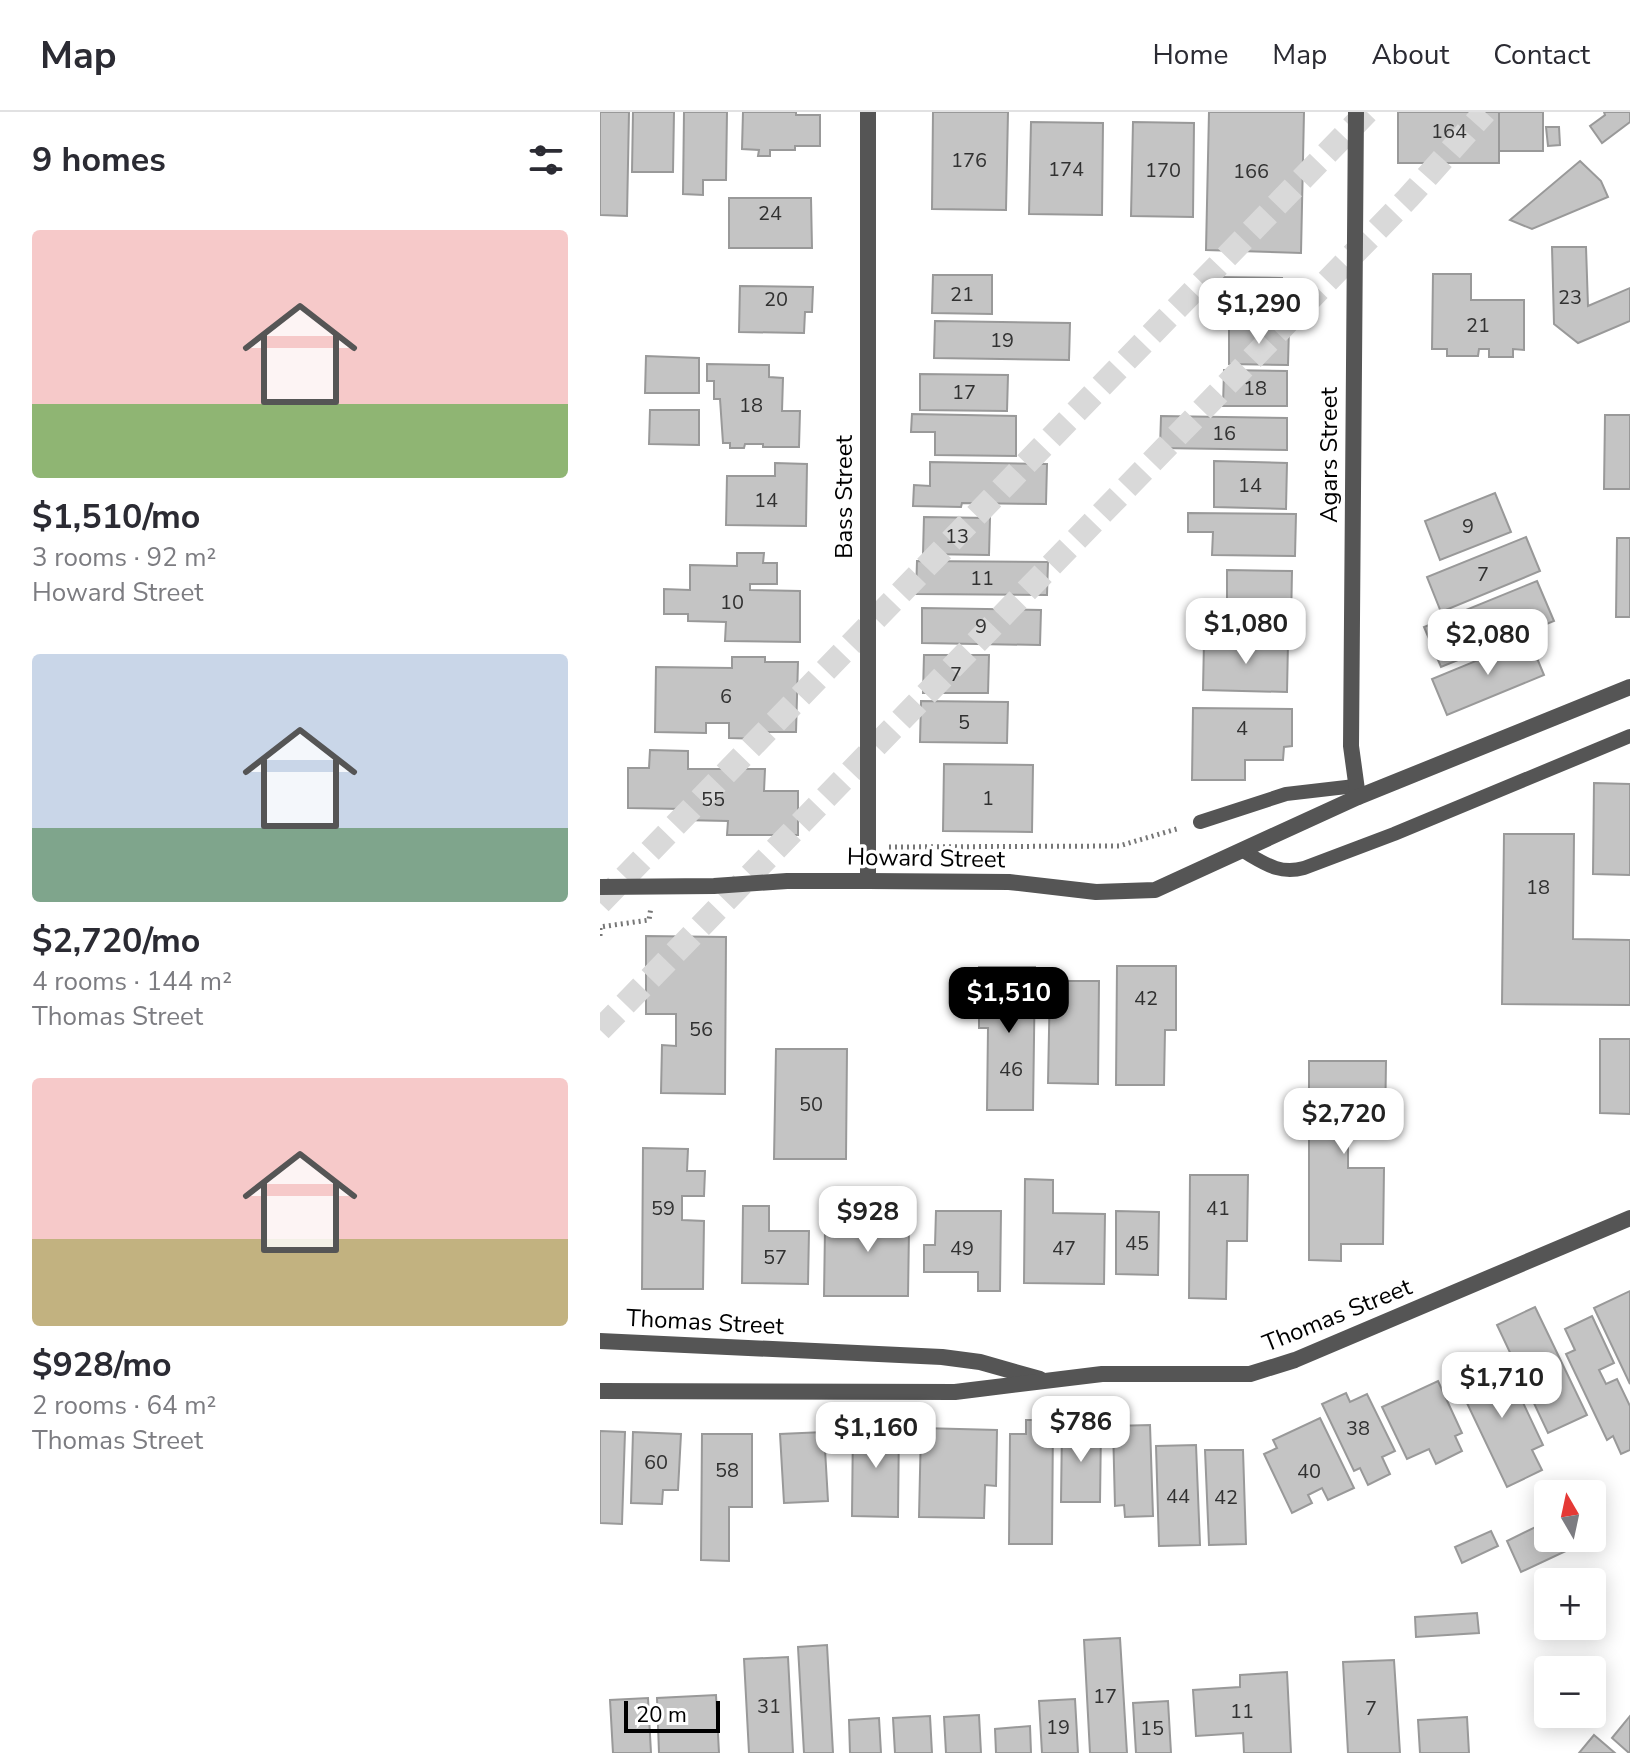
<!DOCTYPE html>
<html lang="en">
<head>
<meta charset="utf-8">
<style>
	:root { --surface:#fff; --page:#f2f2f3; --text:#2b2b33; --muted:#7c7c81; --line:#e1e1e2; --accent:#000 }
	body { margin:0; font-family:"Nunito Sans",sans-serif; background:var(--page); color:var(--text); height:100vh; display:flex; flex-direction:column; font-size:30px; white-space:nowrap }
	* { box-sizing:border-box; margin:0 }
	p { font-size:26px; color:var(--muted) }
	.icon { flex:none; width:44px; height:44px; fill:none; stroke:currentColor; stroke-width:2; stroke-linecap:round; stroke-linejoin:round }
	.map { position:relative; flex:1; overflow:hidden }
	.drawer { display:flex; flex-direction:column; background:var(--surface); width:600px }
	.drawer>* { flex:none }
	.needle { width:52px; rotate:351deg }
	.fabs { position:absolute; left:934px; top:1368px; display:grid; gap:16px }
	.fabs a { display:grid; place-items:center; width:72px; height:72px; border-radius:8px; background:var(--surface); box-shadow:0 4px 20px #0003; font-size:40px }
	.scale { position:absolute; left:24px; bottom:20px; width:96px; box-sizing:border-box; padding-left:8px; border:4px solid #000; border-top:0; font-size:22px; line-height:28px; white-space:nowrap; color:#000; -webkit-text-stroke:6px #fff; paint-order:stroke }
	.price { position:absolute; translate:-50% -68px; padding:0 18px; border-radius:16px; background:#fff; color:#222; font-size:26px; line-height:52px; filter:drop-shadow(0 2px 4px #0008) }
	.price::after { content:''; position:absolute; left:50%; top:48px; width:24px; height:18px; margin-left:-12px; background:inherit; clip-path:polygon(0 0,100% 0,50% 100%) }
	.price.current { background:var(--accent); color:#fff }
	ul { padding:0; list-style:none }
	li { display:grid; align-content:center; gap:16px; height:424px; padding:0 32px }
	li span { display:grid; place-items:center; height:248px; border-radius:8px; color:#555 }
	li>.icon { margin-inline-start:auto }
	span .icon { width:144px; height:144px; fill:#fffc; stroke-width:1 }
	li b { font-size:34px }
	h2 { display:flex; justify-content:space-between; align-items:center; height:96px; padding:0 32px; font-size:34px }
	header { display:flex; align-items:center; gap:48px; box-sizing:border-box; height:112px; padding:0 40px; background:var(--surface); border-bottom:2px solid var(--line) }
	header strong { font-size:38px }
	nav { display:flex; gap:44px; margin-inline-start:auto; font-size:28px }
	main { display:flex; flex:1; min-height:0 }
	.map>svg:first-child { display:block }
	.building { fill:#c4c4c4; stroke:#999; stroke-width:2 }
	.lines { fill:none; stroke-linecap:round; stroke-linejoin:round }
	.motorway-tunnel { stroke:#d9d9d9; stroke-width:24; stroke-dasharray:24 12; stroke-linecap:butt }
	.path { stroke:#777; stroke-width:5; stroke-dasharray:2 4; stroke-linecap:butt }
	.service { stroke:#555; stroke-width:14 }
	.minor { stroke:#555; stroke-width:16 }
	.labels { text-anchor:middle; dominant-baseline:central; stroke-width:7; stroke-linejoin:round; paint-order:stroke }
	.number-label { font-size:20px; fill:#313131 }
	.street-label { font-size:24px; fill:#000; stroke:#fff }
</style>
</head>
<body>
<header>
<strong>Map</strong>
<nav><a>Home</a><a>Map</a><a>About</a><a>Contact</a></nav>
</header>
<main>
<section class="drawer">
<h2>9 homes<svg class="icon" aria-label="filters" viewBox="0 0 24 24"><path d="M4 7h16M4 17h16"/><circle cx="9" cy="7" r="2"/><circle cx="15" cy="17" r="2"/></svg></h2>
<ul>
<li><span style="background:linear-gradient(#f6c9c9 70%,#8fb573 0)"><svg class="icon" aria-label="home" viewBox="0 0 24 24"><path d="M3 11l9-7 9 7M6 9v11h12V9"/></svg></span><div><b>$1,510/mo</b><p>3 rooms · 92 m²</p><p>Howard Street</p></div></li>
<li><span style="background:linear-gradient(#c9d6e8 70%,#7fa58c 0)"><svg class="icon" aria-label="home" viewBox="0 0 24 24"><path d="M3 11l9-7 9 7M6 9v11h12V9"/></svg></span><div><b>$2,720/mo</b><p>4 rooms · 144 m²</p><p>Thomas Street</p></div></li>
<li><span style="background:linear-gradient(#f6c9c9 65%,#c2b280 0)"><svg class="icon" aria-label="home" viewBox="0 0 24 24"><path d="M3 11l9-7 9 7M6 9v11h12V9"/></svg></span><div><b>$928/mo</b><p>2 rooms · 64 m²</p><p>Thomas Street</p></div></li>
</ul>
</section>
<div class="map">
<svg width="1030" height="1641" viewBox="0 0 1030 1641">
	<rect width="100%" height="100%" fill="#fff"/>
	<g class="building">
		<path d="M 0,0 L 29,0 L 27,104 L 0,103 Z"/>
		<path d="M 33,0 L 74,0 L 73,60 L 32,60 Z"/>
		<path d="M 84,0 L 127,0 L 126,68 L 103,68 L 103,83 L 83,82 Z"/>
		<path d="M 143,0 L 196,0 L 196,3 L 220,3 L 220,34 L 195,34 L 195,38 L 170,38 L 170,44 L 158,44 L 159,38 L 142,37 Z"/>
		<path d="M 333,0 L 408,0 L 406,98 L 332,97 Z"/>
		<path d="M 609,0 L 704,0 L 701,141 L 606,138 Z"/>
		<rect x="798" y="0" width="101" height="51"/>
		<rect x="899" y="0" width="44" height="39"/>
		<path d="M 1004,0 L 1030,0 L 1030,10 L 1002,31 L 990,14 L 1005,3 Z"/>
		<path d="M 431,10 L 503,11 L 502,103 L 429,102 Z"/>
		<path d="M 533,10 L 594,11 L 593,105 L 531,104 Z"/>
		<path d="M 946,15 L 959,15 L 960,33 L 948,34 Z"/>
		<path d="M 980,49 L 1001,69 L 1008,85 L 932,117 L 910,108 Z"/>
		<path d="M 129,86 L 211,86 L 212,136 L 129,136 Z"/>
		<path d="M 952,135 L 986,135 L 988,194 L 1030,176 L 1030,209 L 978,231 L 954,212 Z"/>
		<path d="M 833,162 L 871,162 L 871,188 L 924,188 L 924,238 L 913,237 L 913,245 L 889,245 L 889,237 L 879,237 L 878,244 L 847,244 L 847,237 L 832,237 Z"/>
		<path d="M 333,163 L 392,163 L 392,202 L 332,201 Z"/>
		<path d="M 612,165 L 682,166 L 682,206 L 612,205 Z"/>
		<path d="M 140,174 L 213,175 L 212,200 L 205,200 L 204,221 L 139,220 Z"/>
		<path d="M 335,209 L 470,211 L 469,248 L 334,246 Z"/>
		<path d="M 629,215 L 689,216 L 688,253 L 629,252 Z"/>
		<path d="M 46,244 L 99,246 L 99,281 L 45,281 Z"/>
		<path d="M 107,252 L 169,253 L 169,265 L 183,266 L 182,299 L 200,299 L 199,335 L 163,335 L 163,332 L 145,332 L 144,336 L 130,336 L 130,331 L 123,331 L 120,287 L 114,287 L 114,269 L 107,269 Z"/>
		<path d="M 624,258 L 687,259 L 687,294 L 623,294 Z"/>
		<path d="M 320,262 L 408,263 L 407,299 L 320,298 Z"/>
		<path d="M 50,298 L 99,298 L 99,333 L 49,332 Z"/>
		<path d="M 312,302 L 416,304 L 416,344 L 335,343 L 335,320 L 311,320 Z"/>
		<path d="M 1005,303 L 1030,303 L 1030,377 L 1004,377 Z"/>
		<path d="M 561,304 L 687,306 L 687,338 L 560,336 Z"/>
		<path d="M 614,349 L 687,351 L 686,397 L 614,395 Z"/>
		<path d="M 330,350 L 447,352 L 446,392 L 362,391 L 361,395 L 313,394 L 314,373 L 330,374 Z"/>
		<path d="M 175,351 L 207,352 L 206,414 L 126,413 L 127,364 L 175,364 Z"/>
		<path d="M 895,381 L 911,420 L 840,448 L 825,409 Z"/>
		<path d="M 588,401 L 696,402 L 695,444 L 612,443 L 613,420 L 588,420 Z"/>
		<path d="M 324,405 L 390,406 L 389,443 L 323,442 Z"/>
		<path d="M 926,425 L 940,459 L 841,500 L 827,465 Z"/>
		<path d="M 1017,426 L 1030,426 L 1030,505 L 1016,505 Z"/>
		<path d="M 137,441 L 164,441 L 163,451 L 177,451 L 177,472 L 150,472 L 150,478 L 200,479 L 200,530 L 125,529 L 126,510 L 88,509 L 88,502 L 64,502 L 64,477 L 90,478 L 90,453 L 137,454 Z"/>
		<path d="M 317,449 L 448,450 L 447,483 L 316,482 Z"/>
		<path d="M 627,458 L 692,459 L 691,513 L 627,512 Z"/>
		<path d="M 937,469 L 954,509 L 841,555 L 824,515 Z"/>
		<path d="M 322,496 L 441,498 L 440,533 L 322,531 Z"/>
		<path d="M 929,527 L 944,563 L 847,603 L 832,567 Z"/>
		<path d="M 604,529 L 688,530 L 687,580 L 603,578 Z"/>
		<path d="M 324,543 L 389,543 L 388,581 L 323,581 Z"/>
		<path d="M 132,545 L 165,545 L 165,550 L 198,550 L 196,620 L 165,620 L 164,627 L 129,626 L 129,611 L 106,611 L 106,621 L 55,620 L 56,555 L 132,556 Z"/>
		<path d="M 321,589 L 408,590 L 407,631 L 320,630 Z"/>
		<path d="M 593,596 L 692,597 L 692,634 L 684,635 L 683,648 L 645,648 L 645,668 L 592,668 Z"/>
		<path d="M 50,638 L 88,639 L 88,657 L 165,657 L 164,679 L 198,679 L 198,723 L 127,723 L 128,709 L 82,708 L 83,697 L 28,696 L 28,656 L 49,656 Z"/>
		<path d="M 344,652 L 433,653 L 432,720 L 343,719 Z"/>
		<path d="M 994,671 L 1030,672 L 1030,763 L 993,762 Z"/>
		<path d="M 904,722 L 974,722 L 973,827 L 1030,828 L 1030,893 L 902,892 Z"/>
		<path d="M 46,824 L 126,825 L 125,982 L 61,981 L 62,933 L 76,934 L 76,902 L 46,902 Z"/>
		<path d="M 517,854 L 576,854 L 576,918 L 565,918 L 564,973 L 516,973 Z"/>
		<path d="M 379,855 L 435,855 L 433,998 L 387,998 L 388,916 L 379,916 Z"/>
		<path d="M 450,869 L 499,869 L 498,972 L 448,971 Z"/>
		<path d="M 1000,927 L 1030,927 L 1030,1002 L 1000,1001 Z"/>
		<path d="M 176,937 L 247,937 L 246,1047 L 174,1047 Z"/>
		<path d="M 709,949 L 786,949 L 785,1017 L 748,1016 L 748,1056 L 784,1056 L 783,1132 L 741,1132 L 741,1149 L 709,1148 Z"/>
		<path d="M 43,1036 L 88,1037 L 87,1059 L 105,1059 L 104,1084 L 82,1084 L 82,1108 L 104,1109 L 103,1177 L 42,1177 Z"/>
		<path d="M 590,1063 L 648,1063 L 647,1129 L 627,1129 L 626,1187 L 589,1186 Z"/>
		<path d="M 425,1067 L 453,1068 L 453,1101 L 505,1102 L 504,1172 L 424,1171 Z"/>
		<path d="M 253,1089 L 294,1089 L 294,1117 L 309,1117 L 308,1184 L 224,1184 L 225,1117 L 253,1117 Z"/>
		<path d="M 143,1094 L 169,1094 L 169,1119 L 209,1119 L 208,1172 L 142,1171 Z"/>
		<path d="M 336,1099 L 401,1099 L 400,1179 L 378,1179 L 378,1160 L 324,1160 L 324,1133 L 335,1133 Z"/>
		<path d="M 516,1099 L 559,1100 L 558,1163 L 516,1162 Z"/>
		<path d="M 1030,1179 L 1030,1272 L 994,1196 Z"/>
		<path d="M 935,1195 L 987,1303 L 948,1321 L 897,1213 Z"/>
		<path d="M 992,1204 L 1014,1251 L 999,1258 L 1006,1272 L 1017,1267 L 1030,1294 L 1030,1338 L 1021,1342 L 1013,1324 L 1007,1328 L 966,1242 L 975,1238 L 965,1217 Z"/>
		<path d="M 901,1244 L 943,1333 L 932,1338 L 942,1358 L 907,1375 L 855,1266 Z"/>
		<path d="M 838,1269 L 862,1321 L 855,1324 L 862,1339 L 836,1352 L 829,1337 L 807,1347 L 782,1295 Z"/>
		<path d="M 746,1281 L 750,1290 L 767,1282 L 795,1339 L 782,1345 L 790,1362 L 768,1373 L 760,1356 L 754,1359 L 722,1292 Z"/>
		<path d="M 720,1306 L 754,1376 L 728,1388 L 722,1376 L 708,1383 L 712,1391 L 692,1401 L 664,1342 L 677,1336 L 673,1328 Z"/>
		<path d="M 426,1308 L 453,1308 L 452,1432 L 409,1432 L 410,1322 L 426,1322 Z"/>
		<path d="M 253,1312 L 299,1312 L 298,1405 L 252,1404 Z"/>
		<path d="M 550,1313 L 553,1404 L 525,1405 L 524,1393 L 515,1394 L 513,1314 Z"/>
		<path d="M 462,1315 L 501,1315 L 500,1390 L 461,1390 Z"/>
		<path d="M 321,1316 L 397,1318 L 396,1374 L 385,1373 L 384,1406 L 319,1405 Z"/>
		<path d="M 0,1319 L 25,1320 L 22,1412 L 0,1411 Z"/>
		<path d="M 33,1320 L 81,1322 L 78,1378 L 63,1378 L 62,1392 L 31,1391 Z"/>
		<path d="M 224,1320 L 228,1389 L 184,1391 L 180,1322 Z"/>
		<path d="M 102,1322 L 152,1322 L 152,1395 L 129,1395 L 129,1449 L 101,1448 Z"/>
		<path d="M 596,1333 L 600,1433 L 559,1434 L 556,1334 Z"/>
		<path d="M 605,1338 L 643,1338 L 646,1432 L 609,1433 Z"/>
		<path d="M 948,1409 L 948,1426 L 962,1426 L 968,1438 L 921,1460 L 907,1429 Z"/>
		<path d="M 891,1419 L 898,1434 L 862,1451 L 855,1435 Z"/>
		<path d="M 877,1501 L 879,1521 L 816,1525 L 815,1505 Z"/>
		<path d="M 520,1526 L 527,1641 L 490,1641 L 484,1528 Z"/>
		<path d="M 227,1533 L 233,1641 L 204,1641 L 198,1535 Z"/>
		<path d="M 188,1545 L 193,1641 L 149,1641 L 144,1547 Z"/>
		<path d="M 794,1548 L 800,1641 L 748,1641 L 743,1550 Z"/>
		<path d="M 687,1560 L 691,1641 L 644,1641 L 643,1621 L 596,1624 L 593,1578 L 640,1575 L 640,1563 Z"/>
		<path d="M 116,1583 L 119,1641 L 59,1641 L 57,1586 Z"/>
		<path d="M 48,1586 L 51,1641 L 13,1641 L 10,1588 Z"/>
		<path d="M 475,1587 L 478,1641 L 442,1641 L 439,1589 Z"/>
		<path d="M 568,1589 L 571,1641 L 536,1641 L 533,1591 Z"/>
		<path d="M 379,1603 L 381,1641 L 346,1641 L 344,1605 Z"/>
		<path d="M 330,1604 L 332,1641 L 295,1641 L 293,1606 Z"/>
		<path d="M 1030,1604 L 1030,1641 L 1029,1641 L 1012,1626 Z"/>
		<path d="M 867,1605 L 869,1641 L 820,1641 L 818,1608 Z"/>
		<path d="M 279,1606 L 281,1641 L 250,1641 L 249,1608 Z"/>
		<path d="M 430,1614 L 431,1641 L 396,1641 L 395,1617 Z"/>
		<path d="M 994,1623 L 1015,1641 L 979,1641 Z"/>
	</g>
	<g class="lines">
		<g class="motorway-tunnel">
			<path d="M 0,791 L 767,0"/>
			<path d="M 0,918 L 808,86 L 885,0"/>
		</g>
		<g class="path">
			<path d="M 289,735 L 519,734 L 580,716"/>
			<path d="M 0,824 L 0,815 L 49,808 L 51,795"/>
		</g>
		<g class="service">
			<path d="M 600,710 L 686,682 L 755,674"/>
			<path d="M 643,739 C 664,751 679,763 704,756 L 794,722 L 1030,624"/>
		</g>
		<g class="minor">
			<path d="M 756,0 L 751,634 L 758,685"/>
			<path d="M 268,769 L 268,0"/>
			<path d="M 0,775 L 114,774 L 187,769 L 268,769 L 409,770 L 496,780 L 555,778 L 758,685 L 1030,575"/>
			<path d="M 0,1229 L 342,1245 L 380,1250 L 440,1267"/>
			<path d="M 0,1279 L 355,1280 L 502,1262 L 650,1262 L 695,1248 L 1030,1106"/>
		</g>
	</g>
	<g class="labels">
		<g class="number-label">
			<text x="849" y="19">164</text>
			<text x="369" y="48">176</text>
			<text x="466" y="57">174</text>
			<text x="563" y="58">170</text>
			<text x="651" y="59">166</text>
			<text x="170" y="101">24</text>
			<text x="362" y="182">21</text>
			<text x="970" y="185">23</text>
			<text x="176" y="187">20</text>
			<text x="878" y="213">21</text>
			<text x="402" y="228">19</text>
			<text x="655" y="276">18</text>
			<text x="364" y="280">17</text>
			<text x="151" y="293">18</text>
			<text x="624" y="321">16</text>
			<text x="650" y="373">14</text>
			<text x="166" y="388">14</text>
			<text x="868" y="414">9</text>
			<text x="357" y="424">13</text>
			<text x="883" y="462">7</text>
			<text x="382" y="466">11</text>
			<text x="132" y="490">10</text>
			<text x="381" y="514">9</text>
			<text x="356" y="562">7</text>
			<text x="126" y="584">6</text>
			<text x="364" y="610">5</text>
			<text x="642" y="616">4</text>
			<text x="388" y="686">1</text>
			<text x="113" y="687">55</text>
			<text x="938" y="775">18</text>
			<text x="546" y="886">42</text>
			<text x="101" y="917">56</text>
			<text x="411" y="957">46</text>
			<text x="211" y="992">50</text>
			<text x="63" y="1096">59</text>
			<text x="618" y="1096">41</text>
			<text x="537" y="1131">45</text>
			<text x="362" y="1136">49</text>
			<text x="464" y="1136">47</text>
			<text x="175" y="1145">57</text>
			<text x="758" y="1316">38</text>
			<text x="56" y="1350">60</text>
			<text x="127" y="1358">58</text>
			<text x="709" y="1359">40</text>
			<text x="578" y="1384">44</text>
			<text x="626" y="1385">42</text>
			<text x="505" y="1584">17</text>
			<text x="169" y="1594">31</text>
			<text x="771" y="1596">7</text>
			<text x="642" y="1599">11</text>
			<text x="458" y="1615">19</text>
			<text x="552" y="1616">15</text>
		</g>
		<g class="street-label">
			<text transform="translate(729 343) rotate(-90)">Agars Street</text>
			<text transform="translate(244 385) rotate(-90)">Bass Street</text>
			<text transform="translate(326 746) rotate(1)">Howard Street</text>
			<text transform="translate(737 1203) rotate(-22)">Thomas Street</text>
			<text transform="translate(105 1210) rotate(3)">Thomas Street</text>
		</g>
	</g>
</svg>
<div class="fabs">
<a><svg class="needle" viewBox="-14 -14 28 28"><path d="M0-13l5 13h-10z" fill="#e53935"/><path d="M0 13l5-13h-10z" fill="#7c7c81"/></svg></a>
<a>+</a>
<a>−</a>
</div>
<div class="scale">20 m</div>
<b class="price" style="left:659px;top:234px">$1,290</b>
<b class="price" style="left:646px;top:554px">$1,080</b>
<b class="price" style="left:888px;top:565px">$2,080</b>
<b class="price current" style="left:409px;top:923px">$1,510</b>
<b class="price" style="left:744px;top:1044px">$2,720</b>
<b class="price" style="left:268px;top:1142px">$928</b>
<b class="price" style="left:902px;top:1308px">$1,710</b>
<b class="price" style="left:481px;top:1352px">$786</b>
<b class="price" style="left:276px;top:1358px">$1,160</b>
</div>
</main>
</body>
</html>
